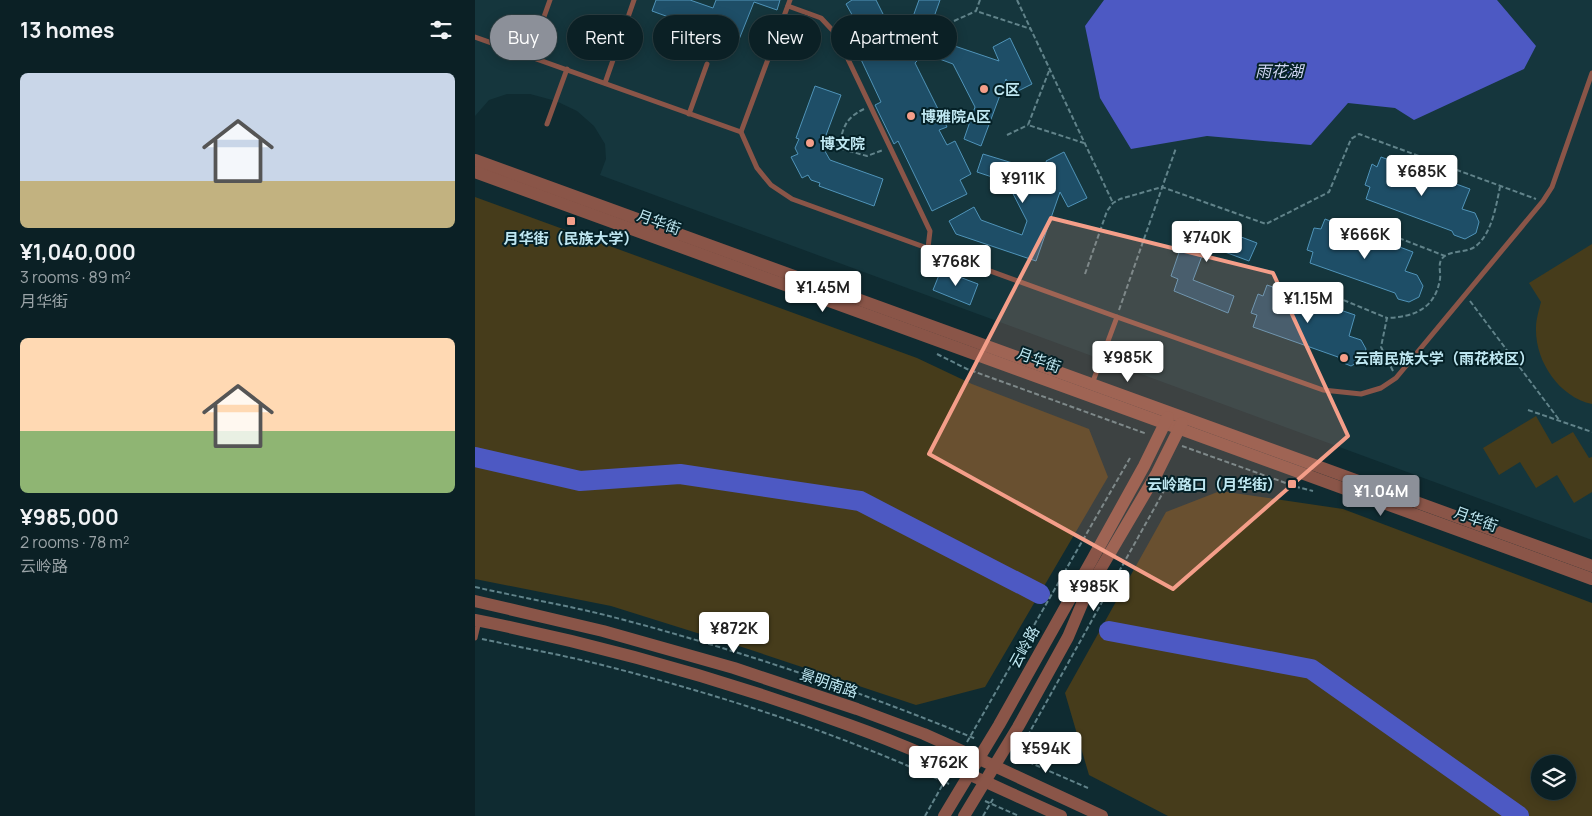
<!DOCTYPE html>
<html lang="en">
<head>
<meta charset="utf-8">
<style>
	:root { --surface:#0b2025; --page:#14282d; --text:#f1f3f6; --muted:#9aa3a7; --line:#2b3e42; --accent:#8c9099 }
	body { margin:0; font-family:Manrope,"Noto Sans SC",sans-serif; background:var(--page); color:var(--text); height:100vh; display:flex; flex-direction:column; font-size:19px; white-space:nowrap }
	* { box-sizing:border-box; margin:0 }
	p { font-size:16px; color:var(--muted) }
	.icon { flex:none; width:28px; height:28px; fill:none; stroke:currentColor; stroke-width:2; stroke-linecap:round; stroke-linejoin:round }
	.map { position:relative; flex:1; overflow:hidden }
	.sheet { display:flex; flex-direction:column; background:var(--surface); width:475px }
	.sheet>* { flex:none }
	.hud { position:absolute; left:15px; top:15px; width:475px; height:45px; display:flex; gap:10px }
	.buttons { position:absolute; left:1056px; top:755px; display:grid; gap:10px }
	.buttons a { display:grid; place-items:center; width:45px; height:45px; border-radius:50%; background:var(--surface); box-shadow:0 2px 12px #0003,0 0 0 1px var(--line); font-size:25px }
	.price { position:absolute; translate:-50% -42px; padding:0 11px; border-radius:5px; background:#fff; color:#222; font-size:16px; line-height:32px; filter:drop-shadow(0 1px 2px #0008) }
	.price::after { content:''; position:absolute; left:50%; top:30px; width:15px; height:11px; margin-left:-8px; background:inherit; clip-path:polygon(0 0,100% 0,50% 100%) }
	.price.selected { background:var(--accent); color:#fff }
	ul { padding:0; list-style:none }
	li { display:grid; align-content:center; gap:10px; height:265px; padding:0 20px }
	li span { display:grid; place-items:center; height:155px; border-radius:8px; color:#555 }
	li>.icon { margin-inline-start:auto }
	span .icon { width:90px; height:90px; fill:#fffc; stroke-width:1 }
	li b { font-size:21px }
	h2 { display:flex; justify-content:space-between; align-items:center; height:60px; padding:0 20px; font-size:21px }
	.pill { padding:0 18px; border-radius:22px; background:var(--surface); box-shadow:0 2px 12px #0003,0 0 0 1px var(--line); font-size:18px; line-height:45px }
	.pill.selected { background:var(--accent); color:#fff }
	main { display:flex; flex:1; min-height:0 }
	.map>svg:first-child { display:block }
	.built { fill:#15363d }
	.green { fill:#463c1b; fill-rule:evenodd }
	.water { fill:#4d59c3 }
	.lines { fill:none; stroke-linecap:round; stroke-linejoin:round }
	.river { stroke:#4d59c3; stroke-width:20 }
	.building { fill:#1e4e67; stroke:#5094b9 }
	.path { stroke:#61838a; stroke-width:2; stroke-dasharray:5 2.5; stroke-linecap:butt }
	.service { stroke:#8a5548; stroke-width:5 }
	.tertiary { stroke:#8a5548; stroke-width:12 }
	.marked { fill:#f49e89; fill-opacity:0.2; stroke:#f49e89; stroke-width:4; stroke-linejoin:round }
	.poi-dot { fill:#f49e89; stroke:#052127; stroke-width:2 }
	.labels { text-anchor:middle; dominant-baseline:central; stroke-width:4; stroke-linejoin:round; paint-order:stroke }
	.poi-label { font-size:15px; font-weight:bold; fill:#bfe7f1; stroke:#052127; text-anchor:start }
	.street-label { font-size:15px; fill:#bfe7f1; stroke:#052127 }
	.water-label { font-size:16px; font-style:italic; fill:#cdd4f0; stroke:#052127 }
</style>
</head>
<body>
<main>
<section class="sheet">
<h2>13 homes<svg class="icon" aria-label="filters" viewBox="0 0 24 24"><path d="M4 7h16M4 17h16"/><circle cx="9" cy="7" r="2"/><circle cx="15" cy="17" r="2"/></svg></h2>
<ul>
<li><span style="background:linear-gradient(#c9d6e8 70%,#c2b280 0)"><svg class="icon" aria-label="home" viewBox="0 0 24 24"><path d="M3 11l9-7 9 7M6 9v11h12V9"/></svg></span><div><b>¥1,040,000</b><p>3 rooms · 89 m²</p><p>月华街</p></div></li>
<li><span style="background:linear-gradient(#ffd9b3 60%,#8fb573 0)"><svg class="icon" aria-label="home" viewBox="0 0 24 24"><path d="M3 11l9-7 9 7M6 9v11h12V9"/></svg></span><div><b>¥985,000</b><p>2 rooms · 78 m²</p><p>云岭路</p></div></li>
</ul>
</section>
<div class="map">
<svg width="1117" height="816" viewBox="0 0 1117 816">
	<rect width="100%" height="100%" fill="#0f2b31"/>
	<path class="built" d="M 0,0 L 1117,0 L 1117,540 L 125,175 L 131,159 L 130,144 L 119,126 L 102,111 L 81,101 L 55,94 L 32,94 L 14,100 L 0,116 Z"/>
	<g class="green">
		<path d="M 0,197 L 442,358 L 497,384 L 614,429 L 633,477 L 510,687 L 441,705 L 270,648 L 136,606 L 0,579 Z"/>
		<path d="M 1117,244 L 1117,404 C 1084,397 1060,361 1061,328 C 1061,319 1064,310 1066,302 L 1054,283 Z"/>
		<path d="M 1061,416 L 1077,444 L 1098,432 L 1114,458 L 1117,457 L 1117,492 L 1099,503 L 1082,475 L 1061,488 L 1045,462 L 1024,475 L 1008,448 Z"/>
		<path d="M 745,491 L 868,509 L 1117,603 L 1117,816 L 693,816 L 614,775 L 590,693 L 691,512 ZM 1065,764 L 1092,764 L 1092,791 L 1065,791 Z"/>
	</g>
	<path class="water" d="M 629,0 L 1022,0 L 1061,46 L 1049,69 L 939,120 L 920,108 L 873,103 L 836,145 L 732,136 L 656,149 L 625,98 L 610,26 Z"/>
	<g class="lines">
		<g class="river">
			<path d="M 0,457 L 105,481 L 205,474 L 385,501 L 565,594"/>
			<path d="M 634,631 L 836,669 L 1044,816"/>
		</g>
	</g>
	<g class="building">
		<path d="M 181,0 L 215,0 L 238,8 L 241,0 L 305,0 L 302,10 L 279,2 L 263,42 L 177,11 Z"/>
		<path d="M 377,0 L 401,0 L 417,32 L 425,29 L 442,61 L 440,63 L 472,127 L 464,130 L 472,145 L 480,141 L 496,174 L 485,180 L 492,194 L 457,211 L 423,141 L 419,144 L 400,105 L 406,102 L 374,34 L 385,29 L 371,4 Z"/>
		<path d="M 444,0 L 465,0 L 454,31 L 435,25 Z"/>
		<path d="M 456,38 L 524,61 L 518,47 L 535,38 L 557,84 L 539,93 L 531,79 L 506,146 L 489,139 L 500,107 L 478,64 L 451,54 Z"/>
		<path d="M 340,86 L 366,95 L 347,146 L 355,160 L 408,179 L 399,206 L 344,186 L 345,183 L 336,180 L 333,175 L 327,178 L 316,157 L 323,154 L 320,148 L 324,139 L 321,138 Z"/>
		<path d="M 589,152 L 612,198 L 593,207 L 585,192 L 561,261 L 481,234 L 474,221 L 499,207 L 506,220 L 547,235 L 552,221 L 532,182 L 502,172 L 508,154 L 577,175 L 571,161 Z"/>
		<path d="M 906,157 L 995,189 L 987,209 L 1000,213 L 1004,222 L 1001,233 L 990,239 L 979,235 L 977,231 L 891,199 L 895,187 L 890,185 L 897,164 L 902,167 Z"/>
		<path d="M 850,219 L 938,252 L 930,271 L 942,275 L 948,286 L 944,297 L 934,302 L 923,299 L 920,293 L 835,263 L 838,252 L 832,250 L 839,228 L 846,229 Z"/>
		<path d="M 724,221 L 782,243 L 774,261 L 731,245 L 718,280 L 759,296 L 753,313 L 699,291 L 703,279 L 696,276 L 711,232 L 719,235 Z"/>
		<path d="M 466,270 L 503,284 L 495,305 L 458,290 Z"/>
		<path d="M 792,285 L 880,315 L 874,336 L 886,340 L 891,349 L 887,360 L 876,366 L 866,362 L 863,357 L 778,327 L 782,315 L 776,313 L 783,294 L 788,296 Z"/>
	</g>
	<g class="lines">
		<g class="path">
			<path d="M 505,0 L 501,11 L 556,29"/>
			<path d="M 542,0 L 638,203"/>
			<path d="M 479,21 L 501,11"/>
			<path d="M 574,71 L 553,125 L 609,143"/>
			<path d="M 389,109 C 369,119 369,127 363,148 L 392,156 L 408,150"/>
			<path d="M 532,135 L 553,125"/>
			<path d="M 875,219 L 970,256"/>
			<path d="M 610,274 L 632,211 L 638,203 L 645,199 L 687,187 L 791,224 L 854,192 L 876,139 L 884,134 L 1061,199"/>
			<path d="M 827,283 L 912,318"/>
			<path d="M 995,301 L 1085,421"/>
			<path d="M 644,310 L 701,148"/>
			<path d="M 462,354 L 492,369 L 672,434"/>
			<path d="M 918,371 L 906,347 L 912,318 C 939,317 960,309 965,279 C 966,273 963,266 966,260 C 973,249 991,254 1001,246 C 1017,233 1021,206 1025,187"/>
			<path d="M 1053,410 L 1117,432"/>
			<path d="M 707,446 L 822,487 L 838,491"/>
			<path d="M 0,587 C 44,597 90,605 134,616 C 258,648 382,690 501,739"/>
			<path d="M 7,639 C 44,647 82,654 119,663 C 240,693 361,732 474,784"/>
			<path d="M 492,742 L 655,458"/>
			<path d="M 540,756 L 613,788"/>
			<path d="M 538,762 L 695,480"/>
			<path d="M 510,801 L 544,816"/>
			<path d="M 450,816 L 472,777"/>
			<path d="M 508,816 L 518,799"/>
		</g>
		<g class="service">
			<path d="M 315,0 L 266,132 L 282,168 L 296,185 L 317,199 L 642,317 L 848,390 L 886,394 L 906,388 L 921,378 L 1068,201 L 1077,187 L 1117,73"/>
			<path d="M 313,6 L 346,18 L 361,34 L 455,231 L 453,248"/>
			<path d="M 0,37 L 266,132"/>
			<path d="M 55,56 L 75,0"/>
			<path d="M 130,83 L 159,0"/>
			<path d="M 214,114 L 232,64"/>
			<path d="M 72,124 L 92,69"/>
			<path d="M 617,384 L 642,317"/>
			<path d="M 0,638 L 4,621"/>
		</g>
		<g class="tertiary">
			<path d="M 0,160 L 1117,566"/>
			<path d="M 0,172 L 1117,579"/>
			<path d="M 0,601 L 128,631 L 259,668 L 382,709 L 449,734 L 487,751 L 627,816"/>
			<path d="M 0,620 C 127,645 253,681 374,725 C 447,751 516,785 586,816"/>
			<path d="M 469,816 L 524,725 L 618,558 L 669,466 L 693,417"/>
			<path d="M 489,816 L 543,727 L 593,637 L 612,592 L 682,473 L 707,423"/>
		</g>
	</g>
	<path class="marked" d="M 576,218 L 798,273 L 873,436 L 698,589 L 454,454 Z"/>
	<g class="poi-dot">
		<circle cx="509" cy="89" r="5"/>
		<circle cx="436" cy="116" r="5"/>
		<circle cx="335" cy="143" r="5"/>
		<rect x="91" y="216" width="10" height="10" rx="2.5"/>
		<circle cx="869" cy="358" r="5"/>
		<rect x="812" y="479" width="10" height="10" rx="2.5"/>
	</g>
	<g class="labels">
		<g class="poi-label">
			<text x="519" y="89">C区</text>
			<text x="446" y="116">博雅院A区</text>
			<text x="345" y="143">博文院</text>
			<text x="96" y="238" text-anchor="middle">月华街（民族大学）</text>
			<text x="879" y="358">云南民族大学（雨花校区）</text>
			<text x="807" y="484" text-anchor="end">云岭路口（月华街）</text>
		</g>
		<g class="street-label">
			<text transform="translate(184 222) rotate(20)">月华街</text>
			<text transform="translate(564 360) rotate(20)">月华街</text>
			<text transform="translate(1001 519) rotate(20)">月华街</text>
			<text transform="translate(549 647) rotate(-61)">云岭路</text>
			<text transform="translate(354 683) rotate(19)">景明南路</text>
		</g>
		<g class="water-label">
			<text x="804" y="71">雨花湖</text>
		</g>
	</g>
</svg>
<div class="buttons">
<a><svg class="icon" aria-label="layers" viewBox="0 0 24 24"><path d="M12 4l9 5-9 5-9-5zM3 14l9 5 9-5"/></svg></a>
</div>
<b class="price" style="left:947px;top:197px">¥685K</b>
<b class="price" style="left:548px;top:204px">¥911K</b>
<b class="price" style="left:890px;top:260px">¥666K</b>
<b class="price" style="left:732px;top:263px">¥740K</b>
<b class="price" style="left:481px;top:287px">¥768K</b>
<b class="price" style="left:348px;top:313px">¥1.45M</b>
<b class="price" style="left:833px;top:324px">¥1.15M</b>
<b class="price" style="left:653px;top:383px">¥985K</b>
<b class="price selected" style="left:906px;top:517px">¥1.04M</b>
<b class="price" style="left:619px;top:612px">¥985K</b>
<b class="price" style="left:259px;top:654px">¥872K</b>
<b class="price" style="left:571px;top:774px">¥594K</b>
<b class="price" style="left:469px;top:788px">¥762K</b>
<div class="hud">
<a class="pill selected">Buy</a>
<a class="pill">Rent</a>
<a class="pill">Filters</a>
<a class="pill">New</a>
<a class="pill">Apartment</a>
</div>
</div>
</main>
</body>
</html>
